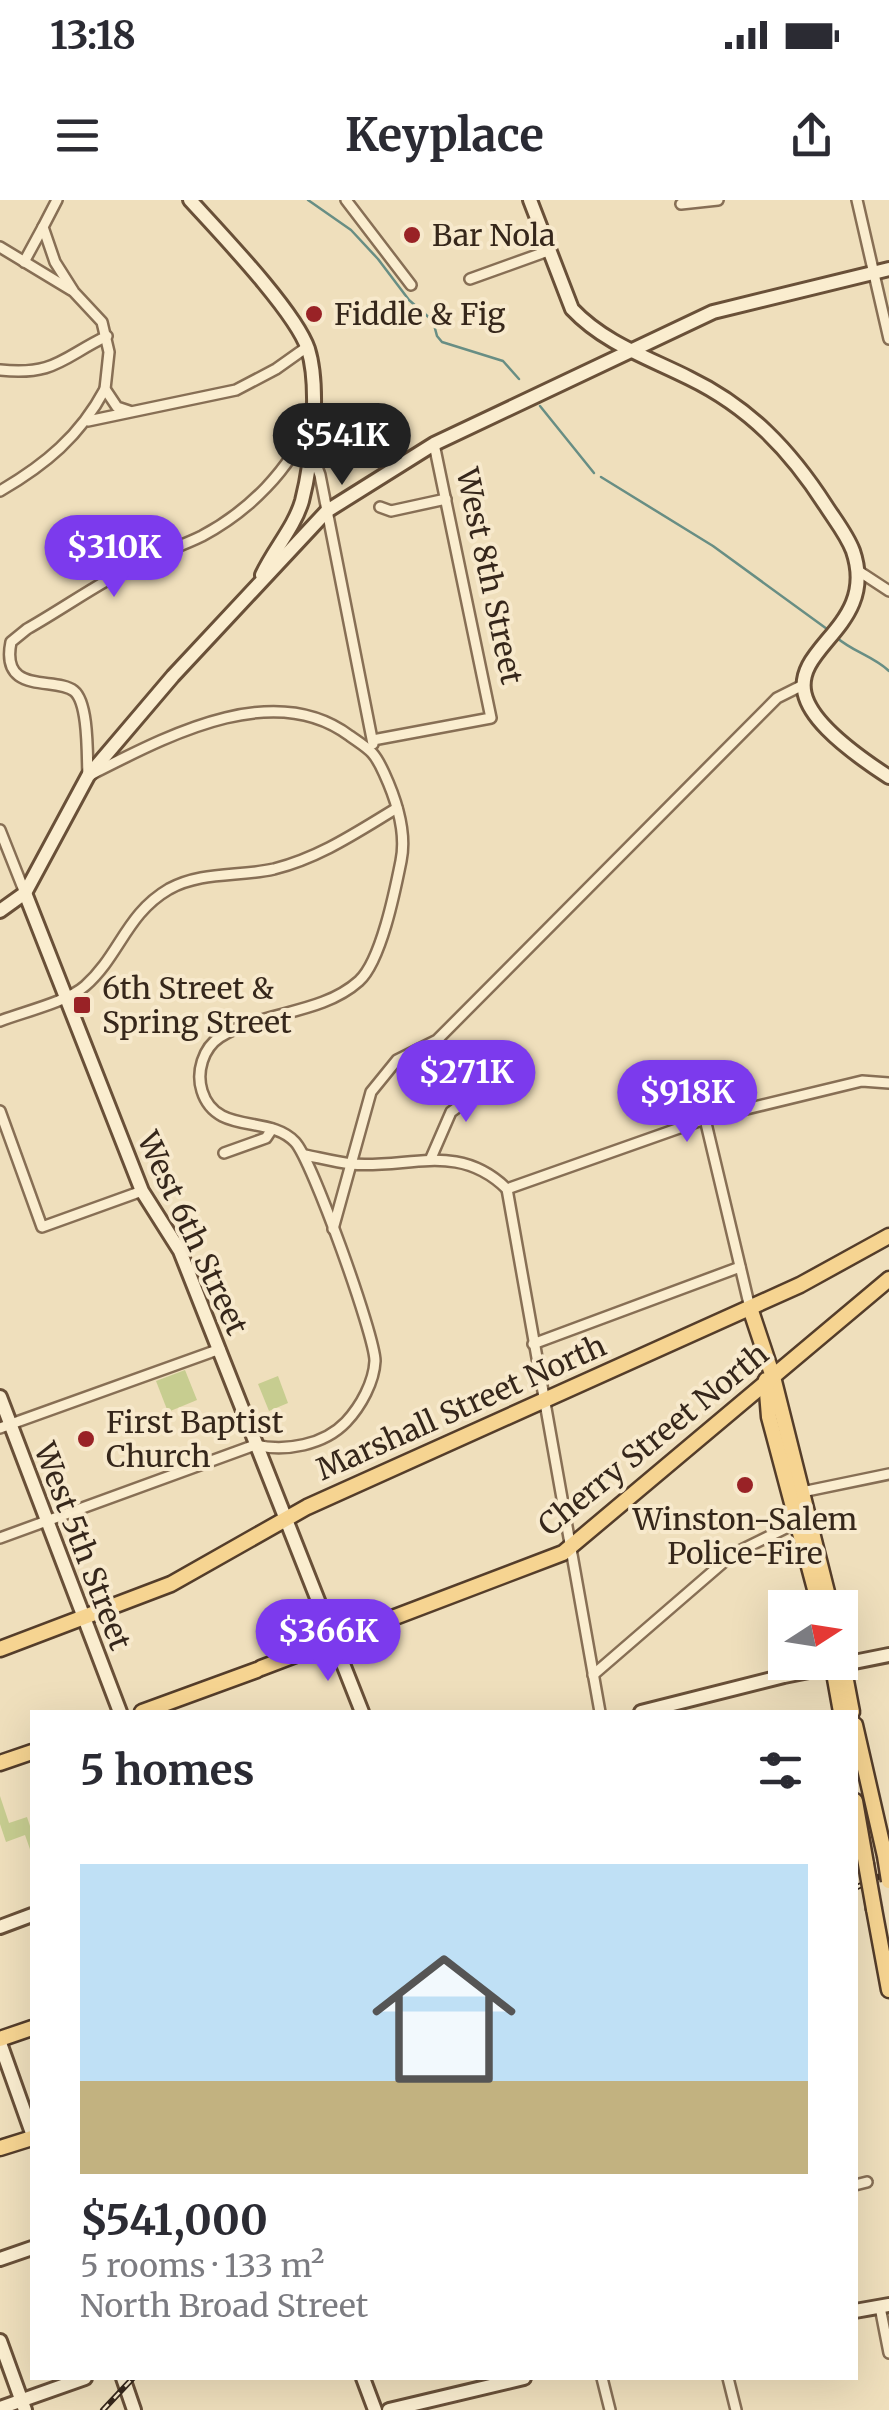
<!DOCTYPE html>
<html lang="en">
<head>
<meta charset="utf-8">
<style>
	:root { --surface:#fff; --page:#f7f7f7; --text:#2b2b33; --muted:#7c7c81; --accent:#7c3aed }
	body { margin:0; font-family:Merriweather,serif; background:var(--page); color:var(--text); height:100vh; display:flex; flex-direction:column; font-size:38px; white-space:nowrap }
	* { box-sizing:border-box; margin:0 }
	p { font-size:32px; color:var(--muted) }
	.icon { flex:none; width:55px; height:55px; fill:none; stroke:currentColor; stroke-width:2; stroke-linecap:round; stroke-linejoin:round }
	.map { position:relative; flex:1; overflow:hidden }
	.details { position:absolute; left:30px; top:1510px; width:828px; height:670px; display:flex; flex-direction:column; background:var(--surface); border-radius:0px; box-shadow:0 10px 40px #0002 }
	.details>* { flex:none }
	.needle { width:65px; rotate:78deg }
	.buttons { position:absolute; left:768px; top:1390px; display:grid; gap:20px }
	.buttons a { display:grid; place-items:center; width:90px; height:90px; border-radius:0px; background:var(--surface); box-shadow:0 10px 40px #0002; font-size:50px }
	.price { position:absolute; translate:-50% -85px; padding:0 22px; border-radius:35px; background:var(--accent); color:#fff; font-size:32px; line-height:65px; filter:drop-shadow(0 2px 5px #0008) }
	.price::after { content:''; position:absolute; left:50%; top:60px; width:30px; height:22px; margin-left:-15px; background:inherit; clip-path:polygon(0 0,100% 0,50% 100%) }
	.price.current { background:#222; color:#fff }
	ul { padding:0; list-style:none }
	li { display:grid; align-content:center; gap:20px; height:530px; padding:0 50px }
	li span { display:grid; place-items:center; height:310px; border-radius:0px; color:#555 }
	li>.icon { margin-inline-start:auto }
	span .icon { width:180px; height:180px; fill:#fffc; stroke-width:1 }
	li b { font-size:42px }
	h2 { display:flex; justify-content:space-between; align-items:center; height:120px; padding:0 50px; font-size:42px }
	.status { display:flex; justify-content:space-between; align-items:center; height:70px; padding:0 50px; background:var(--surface); direction:ltr }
	.status svg { height:28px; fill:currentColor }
	header { display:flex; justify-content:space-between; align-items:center; height:130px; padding:0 50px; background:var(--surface); font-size:45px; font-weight:700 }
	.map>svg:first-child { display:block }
	.green { fill:#c7cd90 }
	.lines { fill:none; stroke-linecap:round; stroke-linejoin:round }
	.stream { stroke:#688e84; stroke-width:2.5 }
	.street-casing { stroke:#876f55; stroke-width:14 }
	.secondary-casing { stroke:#695038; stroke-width:18 }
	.primary-casing { stroke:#543d2a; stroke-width:19 }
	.street { stroke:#faedcf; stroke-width:9 }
	.secondary { stroke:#faedcf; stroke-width:12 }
	.primary { stroke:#f6d491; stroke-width:14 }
	.rail-casing { stroke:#36271b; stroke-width:6 }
	.rail { stroke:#f7e9cc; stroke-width:2.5; stroke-dasharray:8; stroke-linecap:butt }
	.primary-bridge-casing { stroke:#543d2a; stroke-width:19; stroke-linecap:butt }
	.primary-bridge { stroke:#f6d491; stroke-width:14 }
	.poi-dot { fill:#992226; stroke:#f7e9cc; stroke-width:4 }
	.labels { text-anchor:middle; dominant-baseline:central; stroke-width:8; stroke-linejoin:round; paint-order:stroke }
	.poi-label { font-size:30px; fill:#36271b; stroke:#f7e9cc; text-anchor:start }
	.street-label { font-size:30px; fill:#36271b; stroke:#f7e9cc }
</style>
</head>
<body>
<div class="status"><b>13:18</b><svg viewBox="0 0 49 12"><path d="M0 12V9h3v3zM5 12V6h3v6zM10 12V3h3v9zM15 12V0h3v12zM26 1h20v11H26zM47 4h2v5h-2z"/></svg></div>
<header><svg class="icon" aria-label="menu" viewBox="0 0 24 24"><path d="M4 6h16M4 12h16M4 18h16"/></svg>Keyplace<svg class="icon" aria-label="share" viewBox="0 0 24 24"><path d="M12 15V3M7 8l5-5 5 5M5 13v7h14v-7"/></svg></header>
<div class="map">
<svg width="889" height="2210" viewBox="0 0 889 2210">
	<rect width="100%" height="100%" fill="#efdfbc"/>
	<g class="green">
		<path d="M 185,1170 L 197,1200 L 168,1212 L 156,1181 Z"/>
		<path d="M 278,1176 L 288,1203 L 269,1211 L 258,1184 Z"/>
		<path d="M 0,1596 L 9,1623 L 27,1617 L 32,1632 L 32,1655 L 25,1635 L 6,1642 L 0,1624 Z"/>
	</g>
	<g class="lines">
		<g class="stream">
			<path d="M 308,0 L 351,30 L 378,59 L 409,100 L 433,121 L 437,136 L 442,142 L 503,161 L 519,179"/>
			<path d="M 540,206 L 594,273"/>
			<path d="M 601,277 L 713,346 L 827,429"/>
			<path d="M 836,437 C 853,452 873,456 889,471"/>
		</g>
		<g class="street-casing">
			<g id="street">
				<path d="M 57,0 L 43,27 L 55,62 L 74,92 L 102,122 L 109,152 L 105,189 L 117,207 L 129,211"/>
				<path d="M 346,0 L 411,85"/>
				<path d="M 857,0 L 889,139"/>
				<path d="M 681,4 L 718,0"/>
				<path d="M 0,47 L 71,90"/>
				<path d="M 24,62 L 43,27"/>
				<path d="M 470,79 L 548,51"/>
				<path d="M 0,170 C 55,176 63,157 107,136"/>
				<path d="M 88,221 L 236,190 L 276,169 L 307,147"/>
				<path d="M 313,256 L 320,275 L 373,544"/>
				<path d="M 0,291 C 45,265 80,236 105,189"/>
				<path d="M 380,307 L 391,311 L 446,299"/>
				<path d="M 857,370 L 889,391"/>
				<path d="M 373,540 L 491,518 L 434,244"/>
				<path d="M 0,630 L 25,693"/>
				<path d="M 0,821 C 23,812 67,802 85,786 C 120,755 126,714 169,689 C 202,671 239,677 274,669 C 321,657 357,632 397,608"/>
				<path d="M 0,911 L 42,1027 L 142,991"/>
				<path d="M 705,919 L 750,1108"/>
				<path d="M 224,953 L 266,938 L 272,929"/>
				<path d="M 305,955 C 320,958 336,962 351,964 C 409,969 458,941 507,989"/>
				<path d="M 431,958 L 451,912 L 491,883"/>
				<path d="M 507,989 L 600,1512"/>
				<path d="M 507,989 L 705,919 L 862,881 L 889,883"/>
				<path d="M 333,1029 L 371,892 L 397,860 L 437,840 L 777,498 L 803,485"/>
				<path d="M 533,1144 L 740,1067"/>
				<path d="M 0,1228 L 220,1149"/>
				<path d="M 802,1292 L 889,1274"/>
				<path d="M 0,1338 L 255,1245 C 286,1252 324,1245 346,1222 C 361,1206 374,1182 375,1161 C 375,1136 312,960 295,942 C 269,914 216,936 202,891 C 196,872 203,848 220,837 C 262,811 321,815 359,781 C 381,761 395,691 401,661 C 407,632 396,599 384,573 C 374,551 370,550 350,536 C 272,477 162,539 88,576 C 87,557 89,503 74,491 C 56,476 0,496 11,442 L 27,429 C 64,408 100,382 139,363 C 159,353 182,346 202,336 C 249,311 290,270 310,221"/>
				<path d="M 593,1475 L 733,1354 L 798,1322"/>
				<path d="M 855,1985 L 867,1982"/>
				<path d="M 880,2107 L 889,2153"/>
				<path d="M 602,2178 L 610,2210"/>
				<path d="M 728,2178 L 736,2210"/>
			</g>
		</g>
		<g class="secondary-casing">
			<g id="secondary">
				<path d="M 190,0 C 220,33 295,111 308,149 C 320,187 312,262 302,301 C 294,328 274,349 262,375"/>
				<path d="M 530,0 L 572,109 C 604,143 647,157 689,178 C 749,207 790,250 826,306 C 835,320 847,335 853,351 C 889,457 700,454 889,577"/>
				<path d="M 25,693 L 142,991 L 180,1051 L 362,1512"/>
				<path d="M 0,711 L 25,693 L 88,576 L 173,476 L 327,311 L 434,244 L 713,112 L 889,69"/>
				<path d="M 0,1197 L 120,1512"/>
				<path d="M 641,1512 L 784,1476 L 889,1455"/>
				<path d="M 0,1727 L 32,1715"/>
				<path d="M 0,1843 L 32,1933"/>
				<path d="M 0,2059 L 32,2048"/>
				<path d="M 855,2111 L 889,2105"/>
				<path d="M 0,2141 L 25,2210"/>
				<path d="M 123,2178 L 134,2210"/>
				<path d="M 363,2178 L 375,2210"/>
				<path d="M 0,2208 L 85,2178"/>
				<path d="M 389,2210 L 524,2178"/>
			</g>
		</g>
		<g class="primary-casing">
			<g id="primary">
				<path d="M 750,1108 L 773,1177 L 831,1408"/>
				<path d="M 766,1180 L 769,1217 L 820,1408"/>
				<path d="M 0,1449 L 171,1384 L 307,1307 L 800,1085 L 889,1036"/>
				<path d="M 840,1449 L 852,1512"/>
				<path d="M 832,1462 L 841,1512"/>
				<path d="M 261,1468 L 563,1353 L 889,1079"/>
				<path d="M 142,1512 L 257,1470"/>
				<path d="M 855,1525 L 885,1656"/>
				<path d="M 0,1563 L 32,1552"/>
				<path d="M 855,1601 L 866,1664"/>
				<path d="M 874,1709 L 889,1790"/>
				<path d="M 0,1839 L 32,1828"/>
				<path d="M 0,1948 L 32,1938"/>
			</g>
		</g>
		<use href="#street" class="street"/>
		<use href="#secondary" class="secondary"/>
		<use href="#primary" class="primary"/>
		<g class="rail-casing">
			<g id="rail">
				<path d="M 855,1688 L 889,1672"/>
				<path d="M 103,2210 L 133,2178"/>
			</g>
		</g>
		<use href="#rail" class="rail"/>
		<g class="primary-bridge-casing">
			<g id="primary-bridge">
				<path d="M 885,1656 L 889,1681"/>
				<path d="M 866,1664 L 874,1709"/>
			</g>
		</g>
		<use href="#primary-bridge" class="primary-bridge"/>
	</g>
	<g class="poi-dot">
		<circle cx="412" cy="35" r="10"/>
		<circle cx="314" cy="114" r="10"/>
		<rect x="72" y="795" width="20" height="20" rx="5"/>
		<circle cx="86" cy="1239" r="10"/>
		<circle cx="745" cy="1285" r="10"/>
	</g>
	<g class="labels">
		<g class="poi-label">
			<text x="432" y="35">Bar Nola</text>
			<text x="334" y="114">Fiddle &amp; Fig</text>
			<text x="102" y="788">6th Street &amp;<tspan x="102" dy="34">Spring Street</tspan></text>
			<text x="106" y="1222">First Baptist<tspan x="106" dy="34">Church</tspan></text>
			<text x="745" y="1319" text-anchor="middle">Winston-Salem<tspan x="745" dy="34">Police-Fire</tspan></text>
		</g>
		<g class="street-label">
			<text transform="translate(490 376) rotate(78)">West 8th Street</text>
			<text transform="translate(193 1033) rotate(65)">West 6th Street</text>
			<text transform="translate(461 1207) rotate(-24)">Marshall Street North</text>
			<text transform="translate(653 1239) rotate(-39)">Cherry Street North</text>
			<text transform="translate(83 1346) rotate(69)">West 5th Street</text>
		</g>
	</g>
</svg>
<div class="buttons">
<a><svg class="needle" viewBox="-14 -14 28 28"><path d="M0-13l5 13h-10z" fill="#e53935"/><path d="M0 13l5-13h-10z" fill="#7c7c81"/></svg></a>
</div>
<b class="price current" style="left:342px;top:288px">$541K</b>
<b class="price" style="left:114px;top:400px">$310K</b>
<b class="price" style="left:466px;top:925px">$271K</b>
<b class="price" style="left:687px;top:945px">$918K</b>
<b class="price" style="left:328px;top:1484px">$366K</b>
<section class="details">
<h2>5 homes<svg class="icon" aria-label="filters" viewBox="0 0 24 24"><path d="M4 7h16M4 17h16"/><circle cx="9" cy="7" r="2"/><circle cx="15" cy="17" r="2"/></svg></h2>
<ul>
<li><span style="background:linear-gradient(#bfe0f5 70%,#c2b280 0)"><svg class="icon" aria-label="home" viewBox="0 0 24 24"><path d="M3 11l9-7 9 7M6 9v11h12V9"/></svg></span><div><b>$541,000</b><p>5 rooms · 133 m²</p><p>North Broad Street</p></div></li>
</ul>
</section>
</div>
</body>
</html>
